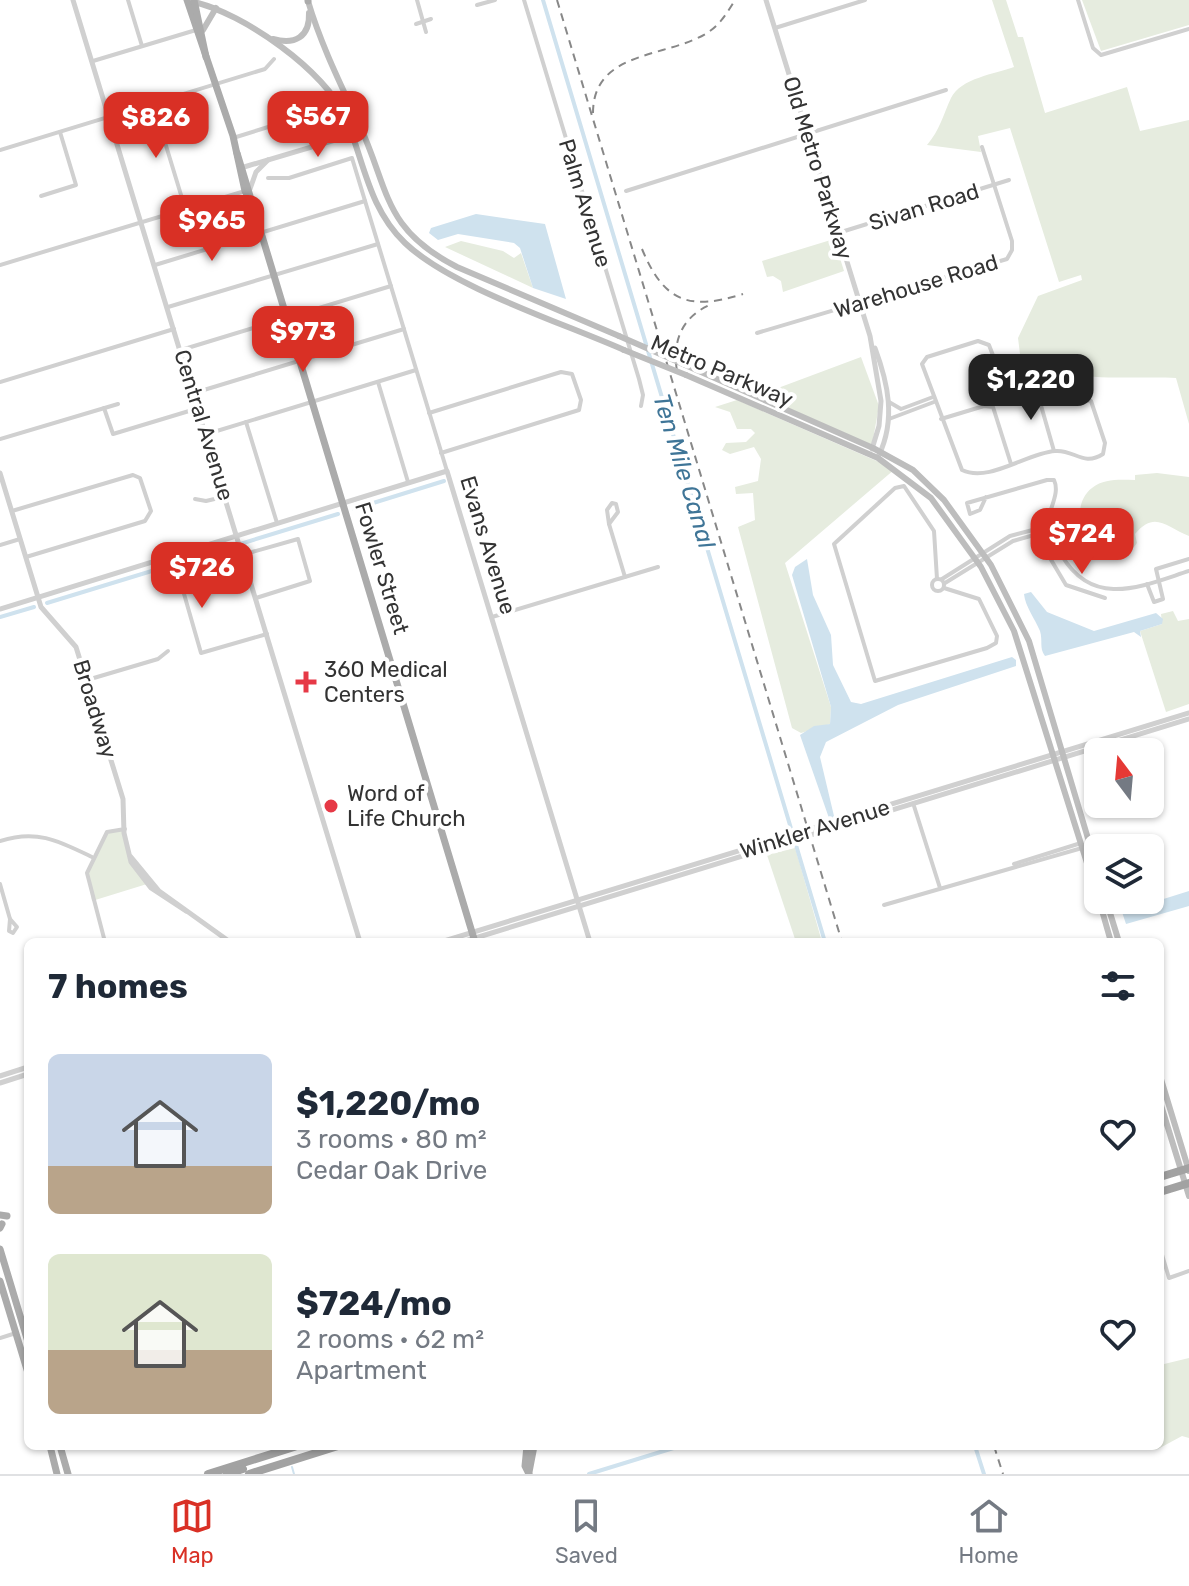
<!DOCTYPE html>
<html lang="en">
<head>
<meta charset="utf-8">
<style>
	:root { --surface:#fff; --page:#f2f2f3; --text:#1f2937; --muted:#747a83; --line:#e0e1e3; --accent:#d93025 }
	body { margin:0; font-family:Rubik,sans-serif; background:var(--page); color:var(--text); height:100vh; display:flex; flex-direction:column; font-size:30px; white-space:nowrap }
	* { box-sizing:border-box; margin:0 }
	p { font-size:26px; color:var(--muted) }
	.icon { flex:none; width:44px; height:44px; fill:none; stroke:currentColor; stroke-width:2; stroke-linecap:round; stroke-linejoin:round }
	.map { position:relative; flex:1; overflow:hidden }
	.side { position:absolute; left:24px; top:938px; width:1140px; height:512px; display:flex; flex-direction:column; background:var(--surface); border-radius:12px; box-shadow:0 2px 6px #0004 }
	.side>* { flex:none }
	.needle { width:52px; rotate:344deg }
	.buttons { position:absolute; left:1084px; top:738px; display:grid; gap:16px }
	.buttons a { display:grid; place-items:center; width:80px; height:80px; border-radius:12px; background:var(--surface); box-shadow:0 2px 6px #0004; font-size:40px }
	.price { position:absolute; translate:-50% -68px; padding:0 18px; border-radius:16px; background:var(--accent); color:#fff; font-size:26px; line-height:52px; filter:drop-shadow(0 2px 4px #0008) }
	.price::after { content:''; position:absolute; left:50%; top:48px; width:24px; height:18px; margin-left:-12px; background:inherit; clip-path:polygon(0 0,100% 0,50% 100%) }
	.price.selected { background:#222; color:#fff }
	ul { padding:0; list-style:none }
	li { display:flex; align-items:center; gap:24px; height:200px; padding:0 24px }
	li span { display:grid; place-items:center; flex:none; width:224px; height:160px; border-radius:12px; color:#555 }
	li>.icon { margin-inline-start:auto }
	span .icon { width:96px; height:96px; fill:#fffc; stroke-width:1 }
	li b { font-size:34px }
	h2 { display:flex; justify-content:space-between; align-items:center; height:96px; padding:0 24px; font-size:34px }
	.tab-bar { display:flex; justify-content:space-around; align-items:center; height:112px; border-top:2px solid var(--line); background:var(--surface); font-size:22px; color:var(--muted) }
	.tab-bar a { display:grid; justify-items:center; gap:4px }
	.tab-bar .selected { color:var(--accent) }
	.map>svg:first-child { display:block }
	.green { fill:#e6ecdf }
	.water { fill:#cfe2ee }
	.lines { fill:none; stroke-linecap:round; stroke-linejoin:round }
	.stream { stroke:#cfe2ee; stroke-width:2 }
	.canal { stroke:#cfe2ee; stroke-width:4 }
	.minor { stroke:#d0d0d0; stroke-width:4 }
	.tertiary { stroke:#d0d0d0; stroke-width:5 }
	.secondary { stroke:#bdbdbd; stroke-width:6 }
	.primary { stroke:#ababab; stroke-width:7 }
	.trunk { stroke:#a2a2a2; stroke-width:8 }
	.rail { stroke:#888; stroke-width:2; stroke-dasharray:8 6; stroke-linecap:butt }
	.secondary-bridge { stroke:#bdbdbd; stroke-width:6 }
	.poi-dot { fill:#e63946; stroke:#fff; stroke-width:3 }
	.labels { text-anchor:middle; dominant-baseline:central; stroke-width:8; stroke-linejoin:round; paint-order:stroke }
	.street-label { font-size:22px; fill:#333; stroke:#fff }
	.poi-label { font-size:22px; fill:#333; stroke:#fff; text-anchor:start }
	.water-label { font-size:24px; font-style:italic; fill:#3f7597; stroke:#fff }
</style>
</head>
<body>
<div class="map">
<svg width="1189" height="1474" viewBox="0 0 1189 1474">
	<rect width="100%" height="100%" fill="#fff"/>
	<g class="green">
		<path d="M 992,0 L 1006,0 L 1018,37 L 1023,37 L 1045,113 L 1127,87 L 1140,131 L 1189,120 L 1189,424 L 1176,378 C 1134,375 1050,386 1020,354 L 1018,338 L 1038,296 L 1082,280 L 1081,275 L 1059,282 L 1010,128 L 978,136 L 981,152 L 927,145 C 940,130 943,115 951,98 C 961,78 995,74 1014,67 Z"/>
		<path d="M 1082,0 L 1189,0 L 1189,25 L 1101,51 Z"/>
		<path d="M 834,239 L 844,271 L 783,292 L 781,281 L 773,276 L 767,277 L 762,261 Z"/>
		<path d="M 461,241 L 503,251 L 514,258 L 521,253 L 533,288 L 445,247 Z"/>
		<path d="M 861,357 L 879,406 L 872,445 L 759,395 Z"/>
		<path d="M 737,400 L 895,469 L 785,563 L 831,707 L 830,724 L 801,733 L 792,728 L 738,527 L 755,520 L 753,493 L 736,494 L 735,487 L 758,481 L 761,459 L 754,447 L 730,454 L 722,450 L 726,443 L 746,442 L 755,433 L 751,429 L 737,429 L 730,412 L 715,407 Z"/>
		<path d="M 1157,473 L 1189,477 L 1189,536 C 1166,527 1155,510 1135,534 L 1137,543 L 1126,557 C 1116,556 1103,556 1095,550 C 1078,536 1073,502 1092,488 C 1105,478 1120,480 1135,480 L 1135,475 Z"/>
		<path d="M 1173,611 L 1178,621 L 1189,619 L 1189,704 L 1166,712 L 1140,631 L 1162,624 L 1161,614 Z"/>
		<path d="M 113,829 L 125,829 L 131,862 L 147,884 L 92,901 L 87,873 L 107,832 Z"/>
		<path d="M 795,848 L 799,861 L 822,942 L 796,942 L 767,855 Z"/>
		<path d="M 1189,1358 L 1189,1438 L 1182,1436 L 1156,1450 L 1132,1446 L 1160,1446 L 1160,1365 Z"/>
	</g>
	<g class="water">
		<path d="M 476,214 L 545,224 L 566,299 L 533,288 L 520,248 L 514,243 L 458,234 L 438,240 L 429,233 L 431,228 Z"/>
		<path d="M 807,559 L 813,595 L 831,635 L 833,665 L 851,702 L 861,704 L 1012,657 L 1016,660 L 1016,666 L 898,705 L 826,742 L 820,757 L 834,816 L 838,818 L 830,821 L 800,735 L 814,726 L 830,724 L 831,707 L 792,575 L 795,567 Z"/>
		<path d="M 1031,592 L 1047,612 L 1094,631 L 1156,613 L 1163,619 L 1162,624 L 1140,631 L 1141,637 L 1134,632 L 1045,656 C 1039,648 1043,641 1040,631 C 1035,619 1025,606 1024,594 Z"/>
		<path d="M 1189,891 L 1189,906 L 1126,924 L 1122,912 Z"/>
	</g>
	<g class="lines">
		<path class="stream" d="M 292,1467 L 294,1474"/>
		<g class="canal">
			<path d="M 543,0 L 825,942"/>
			<path d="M 354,509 L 444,481"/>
			<path d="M 47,603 L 338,514"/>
			<path d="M 0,617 L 34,607"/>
			<path d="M 975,1446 L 984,1474"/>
			<path d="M 589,1474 L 680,1446"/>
		</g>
		<g class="minor">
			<path d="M 128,0 L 142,46"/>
			<path d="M 417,0 L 426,32"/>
			<path d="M 524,0 L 639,379 L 643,395 L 641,406"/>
			<path d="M 1078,0 L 1093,48 L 1101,55 L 1189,29"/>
			<path d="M 477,5 L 495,0"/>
			<path d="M 416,24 L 431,19"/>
			<path d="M 775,28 L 865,0"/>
			<path d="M 93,61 L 196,30"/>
			<path d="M 153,103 L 185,208"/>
			<path d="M 233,138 L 310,114 L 321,104"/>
			<path d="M 0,150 L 265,69 L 274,59"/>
			<path d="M 268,178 L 289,178 L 352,158 L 447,471"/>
			<path d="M 626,191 L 946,90"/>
			<path d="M 41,196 L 76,185 L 60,132"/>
			<path d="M 838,233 L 1009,180"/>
			<path d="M 0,265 L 245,191"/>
			<path d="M 155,265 L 365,201"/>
			<path d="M 168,307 L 378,244"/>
			<path d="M 757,333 L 1007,259 L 1012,250 L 1012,241 L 982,147"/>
			<path d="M 978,341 L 989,345 L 999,371 L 1024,390 L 1091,401 L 1105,443 L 1103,454 C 1083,467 1074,449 1055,451 C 1027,453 989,483 962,470 L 922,364 L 927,357 Z"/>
			<path d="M 181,350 L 391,286"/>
			<path d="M 0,382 L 174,329"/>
			<path d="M 378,382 L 408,482"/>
			<path d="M 194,393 L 404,329"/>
			<path d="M 1041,394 L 1040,402 L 1054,451"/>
			<path d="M 889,402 L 901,409 L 933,397"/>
			<path d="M 104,408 L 113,434 L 199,408"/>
			<path d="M 429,413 L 561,372 L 572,374 L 581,400 L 579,410 L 441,453"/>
			<path d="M 889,419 L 934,402"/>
			<path d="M 941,419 L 984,406 L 993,407 L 1011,464"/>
			<path d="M 246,422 L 277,523"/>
			<path d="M 207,434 L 416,370"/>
			<path d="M 0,439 L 118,404"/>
			<path d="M 986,497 L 980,510 L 970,514 L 967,503 L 1047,480 L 1054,480 C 1061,495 1046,512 1048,528 C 1049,538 1057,548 1062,556 C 1094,609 1142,586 1189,571"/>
			<path d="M 195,499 L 206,501 L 223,497"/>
			<path d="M 612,503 L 616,504 L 618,512 L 609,524 L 607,510 Z"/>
			<path d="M 12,511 L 133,475 L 140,478 L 151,511 L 145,521 L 26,557"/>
			<path d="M 609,524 L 625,577"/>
			<path d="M 0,545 L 20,539"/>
			<path d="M 1056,546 L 1047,553 L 1066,585 L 1105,598"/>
			<circle cx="938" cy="585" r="6"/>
			<path d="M 937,579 L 934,531 L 904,486 L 895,488 L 834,544 L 875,681 L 987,648 L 996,643 L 997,636 L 979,599 L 944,588"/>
			<path d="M 942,579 L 1010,536 L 1048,526"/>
			<path d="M 945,583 L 1013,541 L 1048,531"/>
			<path d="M 1147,584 L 1154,602 L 1163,599 L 1156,569 L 1189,559"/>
			<path d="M 256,598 L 310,581 L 298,539 L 178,573 L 201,653 L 267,634"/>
			<path d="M 492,617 L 658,567"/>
			<path d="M 87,680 L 158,659 L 168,651"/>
			<path d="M 914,806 L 940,888"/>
			<path d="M 0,841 C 37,829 59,841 92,857"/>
			<path d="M 1014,864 L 1081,843"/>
			<path d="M 0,884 L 10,919"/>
			<path d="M 884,905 L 1082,848"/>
			<path d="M 10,919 L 17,927 L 13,933 L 9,931 Z"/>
			<path d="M 105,942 L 87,873 L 107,832 L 125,829"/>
			<path d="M 1160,1248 L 1169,1278 L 1189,1271"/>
			<path d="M 0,1338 L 16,1333"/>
		</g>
		<g class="tertiary">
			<path d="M 73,0 L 360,942"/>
			<path d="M 766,0 L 870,336 L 881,401 L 879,426 L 872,449"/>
			<path d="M 244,167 L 362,132"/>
			<path d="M 250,189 L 256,172 L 268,160"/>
			<path d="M 875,348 C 888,383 896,419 879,455"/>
			<path d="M 0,473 L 41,607 L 76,647 L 123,799 L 124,833 L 131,862 L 151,888 L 186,911"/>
			<path d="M 0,609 L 447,471 L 590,942"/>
			<path d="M 131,857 L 159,891 L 230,942"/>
			<path d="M 441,942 L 1189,713"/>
			<path d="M 462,942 L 1189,719"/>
			<path d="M 0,1076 L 28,1067"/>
			<path d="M 0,1083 L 28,1074"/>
		</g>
		<g class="secondary">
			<path d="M 308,1 C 321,45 341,85 360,126 C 390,192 383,229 457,267 L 619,336"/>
			<path d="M 194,2 C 243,13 326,71 346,118 C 364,162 369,209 405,243 C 451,287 563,323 624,350"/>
			<path d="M 203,30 L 216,8"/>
			<path d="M 273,39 C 295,45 310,37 309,13"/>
			<path d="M 683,364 L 873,448 L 913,470 L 944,500 L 991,565 L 1029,641 L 1098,872"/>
			<path d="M 686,375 L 878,458 L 931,498 L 981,567 L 1014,631 L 1098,898"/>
			<path d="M 1099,900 L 1111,942"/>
			<path d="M 1106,900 L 1119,942"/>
			<path d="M 1160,1076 L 1189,1171"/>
			<path d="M 1160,1102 L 1189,1196"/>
		</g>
		<g class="primary">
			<path d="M 187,0 L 233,136 L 245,191 L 253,205"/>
			<path d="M 194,0 L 206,57"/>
			<path d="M 308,0 L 308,1"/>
			<path d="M 237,153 L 475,942"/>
			<path d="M 0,1215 L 7,1216"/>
			<path d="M 0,1228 L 2,1224"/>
			<path d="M 0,1249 L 28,1342"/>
			<path d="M 0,1281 L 28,1373"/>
			<path d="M 50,1446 L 57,1474"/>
			<path d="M 60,1446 L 68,1474"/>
			<path d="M 527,1446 L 525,1466 L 529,1474"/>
			<path d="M 529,1472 L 534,1446"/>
		</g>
		<g class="trunk">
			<path d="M 1160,1177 L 1189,1168"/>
			<path d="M 1160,1192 L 1189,1183"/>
			<path d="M 208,1474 L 294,1447"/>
			<path d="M 227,1474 L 243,1469"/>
			<path d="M 249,1474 L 338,1446"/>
		</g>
		<g class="rail">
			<path d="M 557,0 L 842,942"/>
			<path d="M 593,113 C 593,50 667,58 707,33 C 720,25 727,13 735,0"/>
			<path d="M 642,249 C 664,302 689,311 743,294"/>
			<path d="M 677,371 C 672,341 682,316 712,304"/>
			<path d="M 994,1446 L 1003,1474"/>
		</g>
		<g class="secondary-bridge">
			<path d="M 619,336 L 683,364"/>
			<path d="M 624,350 L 686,375"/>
		</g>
	</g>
	<g class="poi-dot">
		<path d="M302 670h8v8h8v8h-8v8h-8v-8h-8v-8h8z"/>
		<circle cx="331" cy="806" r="8"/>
	</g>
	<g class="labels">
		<g class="street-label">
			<text transform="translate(818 168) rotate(73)">Old Metro Parkway</text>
			<text transform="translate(585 203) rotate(73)">Palm Avenue</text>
			<text transform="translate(924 207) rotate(-17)">Sivan Road</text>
			<text transform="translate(916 286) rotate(-17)">Warehouse Road</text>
			<text transform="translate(722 371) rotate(23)">Metro Parkway</text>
			<text transform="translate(204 425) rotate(73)">Central Avenue</text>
			<text transform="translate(488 545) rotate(73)">Evans Avenue</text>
			<text transform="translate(382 568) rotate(73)">Fowler Street</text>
			<text transform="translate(95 709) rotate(73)">Broadway</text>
			<text transform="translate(815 829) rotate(-17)">Winkler Avenue</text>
		</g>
		<g class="poi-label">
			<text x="324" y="669">360 Medical<tspan x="324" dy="25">Centers</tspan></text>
			<text x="347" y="793">Word of<tspan x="347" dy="25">Life Church</tspan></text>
		</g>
		<g class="water-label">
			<text transform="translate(684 471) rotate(73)">Ten Mile Canal</text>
		</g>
	</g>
</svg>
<div class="buttons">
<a><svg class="needle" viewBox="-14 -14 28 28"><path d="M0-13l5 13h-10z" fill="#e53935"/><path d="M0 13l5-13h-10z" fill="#747a83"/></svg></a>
<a><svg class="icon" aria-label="layers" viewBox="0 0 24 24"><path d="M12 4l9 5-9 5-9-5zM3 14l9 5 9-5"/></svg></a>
</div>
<b class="price" style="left:318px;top:159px">$567</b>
<b class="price" style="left:156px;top:160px">$826</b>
<b class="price" style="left:212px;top:263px">$965</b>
<b class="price" style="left:303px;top:374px">$973</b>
<b class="price selected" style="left:1031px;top:422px">$1,220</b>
<b class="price" style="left:1082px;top:576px">$724</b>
<b class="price" style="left:202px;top:610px">$726</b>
<section class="side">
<h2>7 homes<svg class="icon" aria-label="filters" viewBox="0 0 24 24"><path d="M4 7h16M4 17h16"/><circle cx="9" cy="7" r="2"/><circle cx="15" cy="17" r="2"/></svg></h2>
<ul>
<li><span style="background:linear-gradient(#c9d6e8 70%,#b9a48a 0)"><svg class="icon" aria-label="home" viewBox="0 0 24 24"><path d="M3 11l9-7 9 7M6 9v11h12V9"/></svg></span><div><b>$1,220/mo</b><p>3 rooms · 80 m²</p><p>Cedar Oak Drive</p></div><svg class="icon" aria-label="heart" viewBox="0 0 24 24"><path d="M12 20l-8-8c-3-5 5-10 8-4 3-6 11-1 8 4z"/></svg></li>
<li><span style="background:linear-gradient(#dfe7d0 60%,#b9a48a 0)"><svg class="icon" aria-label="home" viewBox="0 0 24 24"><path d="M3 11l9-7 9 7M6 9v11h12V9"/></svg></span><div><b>$724/mo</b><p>2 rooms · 62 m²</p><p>Apartment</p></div><svg class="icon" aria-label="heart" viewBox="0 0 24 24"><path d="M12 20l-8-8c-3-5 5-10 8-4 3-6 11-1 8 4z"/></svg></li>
</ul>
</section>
</div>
<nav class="tab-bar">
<a class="selected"><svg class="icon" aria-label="map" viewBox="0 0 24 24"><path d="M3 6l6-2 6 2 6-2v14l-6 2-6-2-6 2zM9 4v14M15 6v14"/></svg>Map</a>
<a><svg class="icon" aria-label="saved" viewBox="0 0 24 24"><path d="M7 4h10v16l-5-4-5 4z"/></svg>Saved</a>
<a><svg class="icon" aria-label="home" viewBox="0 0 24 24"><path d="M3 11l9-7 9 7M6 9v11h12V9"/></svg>Home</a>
</nav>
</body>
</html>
